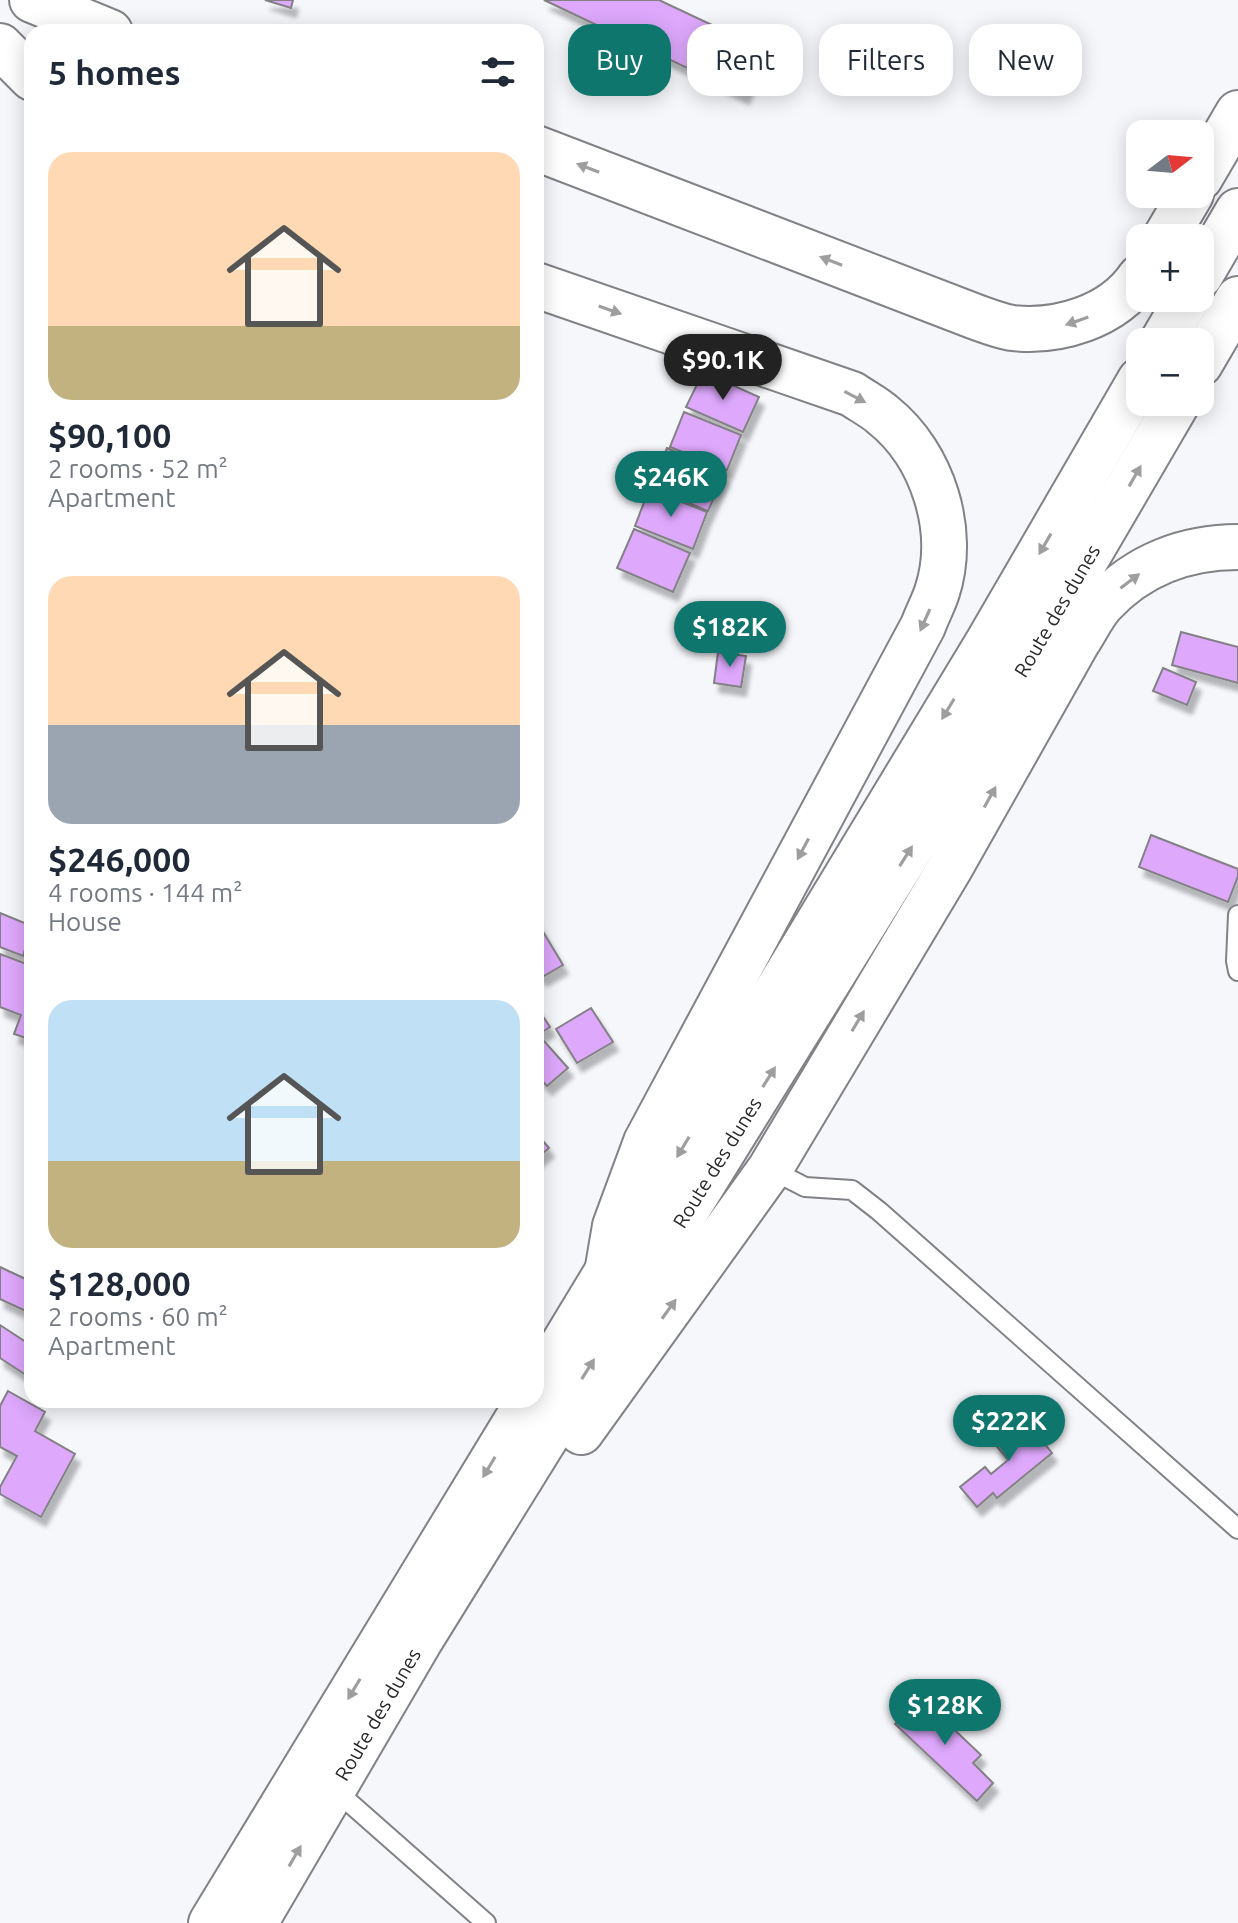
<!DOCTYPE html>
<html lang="en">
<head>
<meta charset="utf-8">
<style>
	:root { --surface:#fff; --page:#f2f2f3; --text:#1f2937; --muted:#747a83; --accent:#0f766e }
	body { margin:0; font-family:Ubuntu,sans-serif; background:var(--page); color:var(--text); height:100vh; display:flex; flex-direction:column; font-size:30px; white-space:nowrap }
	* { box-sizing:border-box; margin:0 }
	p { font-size:26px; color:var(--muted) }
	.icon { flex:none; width:44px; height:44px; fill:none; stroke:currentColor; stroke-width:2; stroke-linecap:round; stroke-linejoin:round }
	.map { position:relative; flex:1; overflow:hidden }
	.side { position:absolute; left:24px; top:24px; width:520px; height:1384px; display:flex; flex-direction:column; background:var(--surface); border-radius:24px; box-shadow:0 4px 20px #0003 }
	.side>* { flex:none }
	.guide { position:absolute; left:568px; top:24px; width:550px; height:72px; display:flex; gap:16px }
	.needle { width:52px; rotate:74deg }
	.controls { position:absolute; left:1126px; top:120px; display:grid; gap:16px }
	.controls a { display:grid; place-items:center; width:88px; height:88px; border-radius:16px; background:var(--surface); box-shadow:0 4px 20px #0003; font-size:40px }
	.price { position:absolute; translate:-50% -68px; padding:0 18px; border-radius:28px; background:var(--accent); color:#fff; font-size:26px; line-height:52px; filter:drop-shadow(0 2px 4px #0008) }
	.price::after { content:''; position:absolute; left:50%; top:48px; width:24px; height:18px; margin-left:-12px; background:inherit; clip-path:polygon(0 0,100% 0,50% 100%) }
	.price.active { background:#222; color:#fff }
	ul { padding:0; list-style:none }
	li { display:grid; align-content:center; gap:16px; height:424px; padding:0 24px }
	li span { display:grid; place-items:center; height:248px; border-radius:24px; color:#555 }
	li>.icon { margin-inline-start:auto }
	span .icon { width:144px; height:144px; fill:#fffc; stroke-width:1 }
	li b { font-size:34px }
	h2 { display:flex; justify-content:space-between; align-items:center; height:96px; padding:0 24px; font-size:34px }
	.tag { padding:0 28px; border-radius:24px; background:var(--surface); box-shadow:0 4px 20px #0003; font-size:28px; line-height:72px }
	.tag.active { background:var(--accent); color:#fff }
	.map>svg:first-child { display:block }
	.building { fill:#dea8fc; stroke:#838184; stroke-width:2; filter:url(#shadow) }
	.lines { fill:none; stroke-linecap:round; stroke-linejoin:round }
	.lane-casing { stroke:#808285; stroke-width:22 }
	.highway-casing { stroke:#808285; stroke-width:48 }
	.lane { stroke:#fff; stroke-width:18 }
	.highway { stroke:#fff; stroke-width:44 }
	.oneway { fill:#9e9e9f }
	.labels { text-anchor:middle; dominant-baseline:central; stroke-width:6; stroke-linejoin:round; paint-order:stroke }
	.street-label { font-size:20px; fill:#272829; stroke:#fff }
</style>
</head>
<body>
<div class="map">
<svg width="1238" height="1923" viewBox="0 0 1238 1923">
	<defs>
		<filter id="shadow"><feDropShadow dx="5" dy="9" stdDeviation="2" flood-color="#0004"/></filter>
	</defs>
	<rect width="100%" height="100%" fill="#f6f7fb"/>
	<g class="building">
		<path d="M 265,0 L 293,0 L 291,8 Z"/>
		<path d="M 544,0 L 659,0 L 765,50 L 744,95 Z"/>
		<path d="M 703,372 L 759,397 L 743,432 L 686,407 Z"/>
		<path d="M 684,412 L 741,435 L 727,470 L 670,447 Z"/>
		<path d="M 667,448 L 725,473 L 708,511 L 651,487 Z"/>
		<path d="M 649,489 L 707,512 L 693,549 L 635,526 Z"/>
		<path d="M 634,529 L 690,553 L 673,592 L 617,568 Z"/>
		<path d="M 1181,632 L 1238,647 L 1238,683 L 1172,665 Z"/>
		<path d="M 718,652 L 746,656 L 741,687 L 714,683 Z"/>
		<path d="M 1163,668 L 1196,682 L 1187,705 L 1153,691 Z"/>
		<path d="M 1151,835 L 1238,869 L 1238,876 L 1228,902 L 1139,867 Z"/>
		<path d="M 0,913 L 32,926 L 23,956 L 0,947 Z"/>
		<path d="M 536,920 L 563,965 L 542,977 L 540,973 L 536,975 Z"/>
		<path d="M 32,941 L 32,960 L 25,957 Z"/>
		<path d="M 0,954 L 32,966 L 32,1040 L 14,1034 L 21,1015 L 0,1007 Z"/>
		<path d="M 536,1006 L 550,1027 L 536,1036 Z"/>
		<path d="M 591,1008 L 613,1042 L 577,1063 L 556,1029 Z"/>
		<path d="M 544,1041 L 568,1068 L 547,1086 L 536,1074 L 536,1048 Z"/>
		<path d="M 536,1133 L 549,1148 L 536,1159 Z"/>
		<path d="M 0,1267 L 32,1282 L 32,1314 L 0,1299 Z"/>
		<path d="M 0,1325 L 32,1346 L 32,1379 L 0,1358 Z"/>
		<path d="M 8,1391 L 45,1412 L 35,1431 L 75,1454 L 41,1517 L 0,1494 L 0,1487 L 17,1456 L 0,1447 L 0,1406 Z"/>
		<path d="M 1024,1418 L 1052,1453 L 997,1498 L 993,1493 L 977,1507 L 960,1487 L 985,1467 L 991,1474 L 1008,1460 L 994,1443 Z"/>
		<path d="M 920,1697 L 981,1755 L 973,1763 L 993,1783 L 977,1801 L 895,1724 Z"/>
	</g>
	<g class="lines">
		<g class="lane-casing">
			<g id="lane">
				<path d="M 1238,915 L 1236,961 L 1238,971"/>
				<path d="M 770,1169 L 805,1187 L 852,1190 L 879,1211 L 1238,1529"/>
				<path d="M 334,1789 L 486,1923"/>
			</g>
		</g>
		<g class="highway-casing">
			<g id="highway">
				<path d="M 32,0 L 110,32"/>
				<path d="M 0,46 L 32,78"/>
				<path d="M 536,148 L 976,317 C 987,321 1000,326 1012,328 C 1058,333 1113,317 1140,277"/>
				<path d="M 1200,178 L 1238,113"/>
				<path d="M 1165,238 L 1191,194"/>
				<path d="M 1200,276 L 1238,211"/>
				<path d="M 536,285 L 852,394 C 862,401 874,407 883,415 C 933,455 957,531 937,592 C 933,604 927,615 923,626 L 646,1142 L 615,1226 L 607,1273"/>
				<path d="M 1162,342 L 1188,298"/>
				<path d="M 1200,364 L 1238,299"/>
				<path d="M 536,1389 L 988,642 L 1140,380"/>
				<path d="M 581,1432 L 770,1169 L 950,868 L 1078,641 C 1086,629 1093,614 1102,604 C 1138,565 1186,547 1238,547"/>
				<path d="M 211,1923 L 529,1400"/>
				<path id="s1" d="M 255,1923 L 421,1639 L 1025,664 L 1178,402"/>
			</g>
		</g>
		<use href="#lane" class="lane"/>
		<use href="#highway" class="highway"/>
	</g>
	<defs><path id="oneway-solid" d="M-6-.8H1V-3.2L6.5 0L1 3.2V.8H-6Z" transform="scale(2)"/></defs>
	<g class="oneway">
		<use href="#oneway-solid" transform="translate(588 168) rotate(-159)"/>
		<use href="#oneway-solid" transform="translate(831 261) rotate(-159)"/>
		<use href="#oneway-solid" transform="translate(610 310) rotate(19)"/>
		<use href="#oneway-solid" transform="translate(1077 321) rotate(161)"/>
		<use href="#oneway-solid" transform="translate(855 397) rotate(28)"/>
		<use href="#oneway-solid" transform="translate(1135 476) rotate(-60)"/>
		<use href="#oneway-solid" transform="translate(1045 544) rotate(120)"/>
		<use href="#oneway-solid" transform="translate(1130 581) rotate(-37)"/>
		<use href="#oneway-solid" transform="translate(925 620) rotate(114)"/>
		<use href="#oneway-solid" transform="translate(948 709) rotate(121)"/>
		<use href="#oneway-solid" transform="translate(990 797) rotate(-61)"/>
		<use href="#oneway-solid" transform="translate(803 849) rotate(118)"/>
		<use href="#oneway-solid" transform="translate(906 856) rotate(-58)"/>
		<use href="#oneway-solid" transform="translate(858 1021) rotate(-59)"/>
		<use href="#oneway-solid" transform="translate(769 1077) rotate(-58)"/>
		<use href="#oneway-solid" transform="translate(683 1147) rotate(121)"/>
		<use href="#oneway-solid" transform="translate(669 1309) rotate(-54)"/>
		<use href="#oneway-solid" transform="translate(588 1369) rotate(-58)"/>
		<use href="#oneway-solid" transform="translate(489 1467) rotate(121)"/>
		<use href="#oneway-solid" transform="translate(354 1689) rotate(121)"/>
		<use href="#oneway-solid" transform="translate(295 1856) rotate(-60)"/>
	</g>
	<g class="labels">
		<g class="street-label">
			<text stroke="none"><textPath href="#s1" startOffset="1538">Route des dunes</textPath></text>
			<text stroke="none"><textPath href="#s1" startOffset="890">Route des dunes</textPath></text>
			<text stroke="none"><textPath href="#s1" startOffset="242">Route des dunes</textPath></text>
		</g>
	</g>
</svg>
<div class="controls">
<a><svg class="needle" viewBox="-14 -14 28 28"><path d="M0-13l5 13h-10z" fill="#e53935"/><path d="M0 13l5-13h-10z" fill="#747a83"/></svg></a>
<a>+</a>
<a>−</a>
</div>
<b class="price active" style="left:723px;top:402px">$90.1K</b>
<b class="price" style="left:671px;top:519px">$246K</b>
<b class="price" style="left:730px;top:669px">$182K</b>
<b class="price" style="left:1009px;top:1463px">$222K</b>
<b class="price" style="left:945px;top:1747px">$128K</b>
<div class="guide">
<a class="tag active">Buy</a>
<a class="tag">Rent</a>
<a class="tag">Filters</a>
<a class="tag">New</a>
</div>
<section class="side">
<h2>5 homes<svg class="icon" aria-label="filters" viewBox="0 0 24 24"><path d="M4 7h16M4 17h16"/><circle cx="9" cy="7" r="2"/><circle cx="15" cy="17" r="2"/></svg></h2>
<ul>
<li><span style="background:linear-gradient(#ffd9b3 70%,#c2b280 0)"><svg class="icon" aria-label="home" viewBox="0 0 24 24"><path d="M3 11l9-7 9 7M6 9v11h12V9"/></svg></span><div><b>$90,100</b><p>2 rooms · 52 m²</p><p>Apartment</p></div></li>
<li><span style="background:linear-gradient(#ffd9b3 60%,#9aa5b1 0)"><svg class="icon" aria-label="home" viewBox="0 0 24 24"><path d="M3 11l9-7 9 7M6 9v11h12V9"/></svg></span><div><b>$246,000</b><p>4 rooms · 144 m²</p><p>House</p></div></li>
<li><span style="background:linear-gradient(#bfe0f5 65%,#c2b280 0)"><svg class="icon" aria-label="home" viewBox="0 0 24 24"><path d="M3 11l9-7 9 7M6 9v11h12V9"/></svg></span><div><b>$128,000</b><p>2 rooms · 60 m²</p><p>Apartment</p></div></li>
</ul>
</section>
</div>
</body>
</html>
